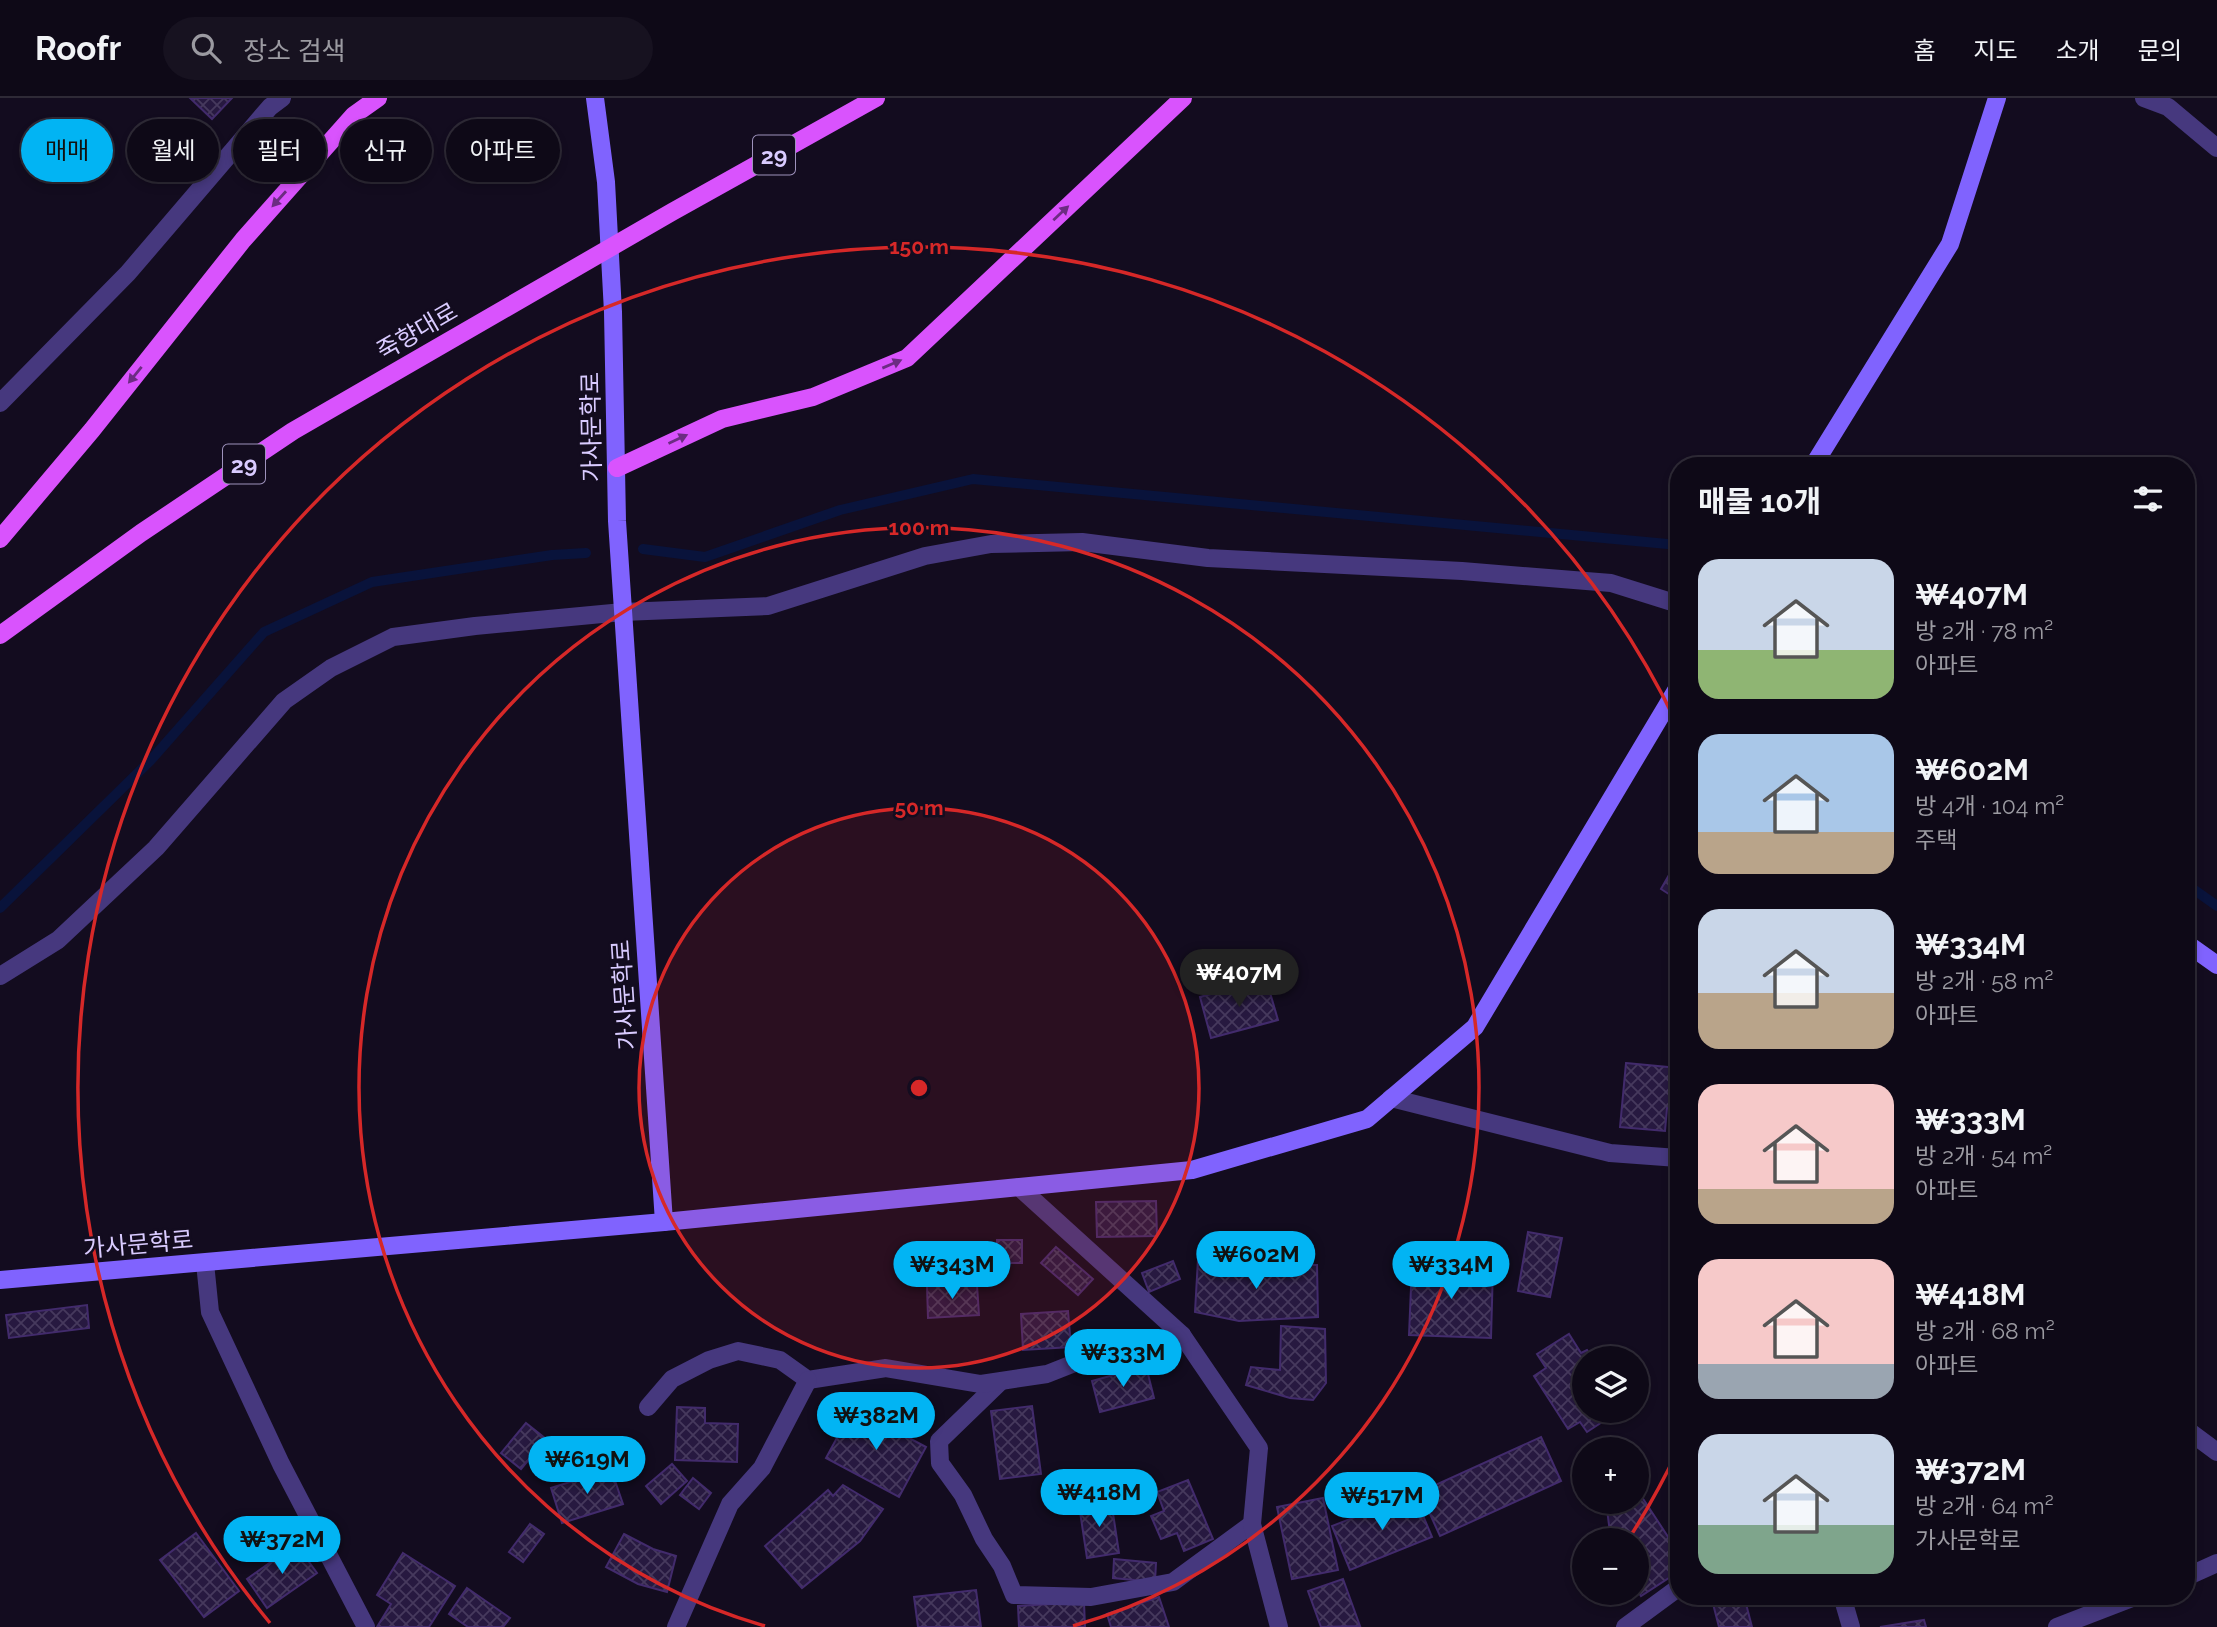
<!DOCTYPE html>
<html lang="ko">
<head>
<meta charset="utf-8">
<style>
	:root { --surface:#0e0917; --page:#171220; --text:#f1f3f6; --muted:#9b9aa1; --line:#2e2a36; --accent:#02b4f3 }
	body { margin:0; font-family:Raleway,"Noto Sans KR",sans-serif; background:var(--page); color:var(--text); height:100vh; display:flex; flex-direction:column; font-size:26px; white-space:nowrap }
	* { box-sizing:border-box; margin:0 }
	p { font-size:23px; color:var(--muted) }
	.icon { flex:none; width:38px; height:38px; fill:none; stroke:currentColor; stroke-width:2; stroke-linecap:round; stroke-linejoin:round }
	.map { position:relative; flex:1; overflow:hidden }
	.details { position:absolute; left:1670px; top:359px; width:525px; height:1148px; display:flex; flex-direction:column; background:var(--surface); border-radius:28px; box-shadow:0 4px 10px #0003,0 0 0 2px var(--line) }
	.details>* { flex:none }
	.guide { position:absolute; left:21px; top:21px; width:665px; height:63px; display:flex; gap:14px }
	.controls { position:absolute; left:1572px; top:1248px; display:grid; gap:14px }
	.controls a { display:grid; place-items:center; width:77px; height:77px; border-radius:50%; background:var(--surface); box-shadow:0 4px 10px #0003,0 0 0 2px var(--line); font-size:35px }
	.price { position:absolute; translate:-50% -60px; padding:0 16px; border-radius:24px; background:var(--accent); color:#111; font-size:23px; line-height:46px; filter:drop-shadow(0 2px 4px #0008) }
	.price::after { content:''; position:absolute; left:50%; top:42px; width:21px; height:16px; margin-left:-10px; background:inherit; clip-path:polygon(0 0,100% 0,50% 100%) }
	.price.selected { background:#222; color:#fff }
	ul { padding:0; list-style:none }
	li { display:flex; align-items:center; gap:21px; height:175px; padding:0 28px }
	li span { display:grid; place-items:center; flex:none; width:196px; height:140px; border-radius:21px; color:#555 }
	li>.icon { margin-inline-start:auto }
	span .icon { width:84px; height:84px; fill:#fffc; stroke-width:1 }
	li b { font-size:30px }
	h2 { display:flex; justify-content:space-between; align-items:center; height:84px; padding:0 28px; font-size:30px }
	.pill { padding:0 24px; border-radius:32px; background:var(--surface); box-shadow:0 4px 10px #0003,0 0 0 2px var(--line); font-size:24px; line-height:63px }
	.pill.selected { background:var(--accent); color:#111 }
	header { display:flex; align-items:center; gap:42px; box-sizing:border-box; height:98px; padding:0 35px; background:var(--surface); border-bottom:2px solid var(--line) }
	header strong { font-size:33px }
	nav { display:flex; gap:38px; margin-inline-start:auto; font-size:24px }
	.search { width:490px; height:63px; background:var(--page); display:flex; align-items:center; gap:18px; box-sizing:border-box; padding:0 24px; border-radius:38px; color:var(--muted); font-size:26px }
	.map>svg:first-child { display:block }
	.lines { fill:none; stroke-linecap:round; stroke-linejoin:round }
	.stream { stroke:#09133b; stroke-width:10 }
	.building { fill:url(#building-cross-hatch); stroke:#422b6c; stroke-width:2 }
	.lane { stroke:#46387e; stroke-width:18 }
	.street { stroke:#46387e; stroke-width:18 }
	.secondary { stroke:#8063fe; stroke-width:18 }
	.primary { stroke:#d953fd; stroke-width:18 }
	.oneway { fill:#6c2c83 }
	.ring { fill:none; stroke:#d62828; stroke-width:3.5 }
	.labels { text-anchor:middle; dominant-baseline:central; stroke-width:5; stroke-linejoin:round; paint-order:stroke }
	.shield { fill:#130c1f; stroke:#9e92bc; stroke-width:2 }
	.shield-label { font-size:23px; font-weight:bold; fill:#d9cbff }
	.street-label { font-size:24px; fill:#d9cbff; stroke:#130c1f }
	.centre { fill:#d62828; stroke:#130c1f; stroke-width:3.5 }
	.ring-label { font-size:21px; text-anchor:middle; font-weight:bold; fill:#d62828; stroke:#130c1f; stroke-width:5; stroke-linejoin:round; paint-order:stroke }
</style>
</head>
<body>
<header>
<strong>Roofr</strong>
<div class="search"><svg class="icon" aria-label="search" viewBox="0 0 24 24"><circle cx="10" cy="10" r="6"/><path d="M15 15l6 6"/></svg>장소 검색</div>
<nav><a>홈</a><a>지도</a><a>소개</a><a>문의</a></nav>
</header>
<div class="map">
<svg width="2217" height="1529" viewBox="0 0 2217 1529">
	<defs>
		<pattern id="building-cross-hatch" width="8" height="8" patternUnits="userSpaceOnUse" patternTransform="scale(1.75)"><rect width="8" height="8" fill="#271940"/><path d="M0 0l8 8M0 8l8-8" fill="none" stroke="#46395d"/></pattern>
	</defs>
	<rect width="100%" height="100%" fill="#130c1f"/>
	<g class="lines">
		<g class="stream">
			<path d="M 643,451 L 705,459 L 840,412 L 973,381 L 1678,447"/>
			<path d="M 2186,786 L 2217,808"/>
			<path d="M 0,810 L 150,663 L 264,534 L 372,484 L 552,457 L 586,455"/>
		</g>
	</g>
	<g class="building">
		<path d="M 190,0 L 232,0 L 212,21 Z"/>
		<path d="M 1677,763 L 1678,764 L 1678,802 L 1661,791 Z"/>
		<path d="M 1266,881 L 1278,922 L 1211,940 L 1200,899 Z"/>
		<path d="M 1626,965 L 1678,970 L 1678,1011 L 1667,1010 L 1665,1033 L 1620,1029 Z"/>
		<path d="M 1156,1103 L 1157,1138 L 1097,1139 L 1096,1104 Z"/>
		<path d="M 1528,1134 L 1562,1140 L 1550,1199 L 1518,1193 Z"/>
		<rect x="997" y="1142" width="25" height="23"/>
		<path d="M 1056,1149 L 1093,1181 L 1078,1197 L 1041,1165 Z"/>
		<path d="M 1198,1161 L 1253,1166 L 1317,1167 L 1318,1219 L 1239,1223 L 1195,1214 Z"/>
		<path d="M 1173,1163 L 1180,1181 L 1149,1194 L 1142,1175 Z"/>
		<path d="M 1412,1166 L 1493,1169 L 1491,1240 L 1409,1237 Z"/>
		<path d="M 977,1187 L 979,1217 L 928,1220 L 927,1188 Z"/>
		<path d="M 87,1207 L 89,1230 L 9,1240 L 6,1217 Z"/>
		<path d="M 1068,1213 L 1071,1249 L 1023,1252 L 1021,1216 Z"/>
		<path d="M 1281,1228 L 1325,1231 L 1326,1285 L 1313,1302 L 1290,1300 L 1246,1287 L 1251,1269 L 1280,1272 Z"/>
		<path d="M 1569,1236 L 1581,1255 L 1587,1252 L 1592,1260 L 1584,1260 L 1584,1312 L 1610,1312 L 1613,1317 L 1587,1334 L 1580,1324 L 1568,1331 L 1534,1278 L 1546,1270 L 1537,1256 Z"/>
		<path d="M 1146,1268 L 1154,1300 L 1100,1314 L 1092,1283 Z"/>
		<path d="M 1032,1308 L 1041,1376 L 1000,1381 L 991,1313 Z"/>
		<path d="M 677,1309 L 705,1310 L 705,1325 L 738,1326 L 737,1364 L 675,1362 Z"/>
		<path d="M 853,1310 L 926,1349 L 899,1399 L 826,1360 Z"/>
		<path d="M 526,1325 L 546,1341 L 521,1371 L 501,1355 Z"/>
		<path d="M 1541,1339 L 1561,1383 L 1440,1438 L 1420,1394 Z"/>
		<path d="M 672,1366 L 687,1383 L 661,1406 L 646,1388 Z"/>
		<path d="M 611,1371 L 623,1406 L 562,1425 L 551,1390 Z"/>
		<path d="M 693,1380 L 711,1395 L 699,1411 L 680,1397 Z"/>
		<path d="M 1188,1382 L 1213,1441 L 1184,1453 L 1177,1435 L 1161,1441 L 1151,1418 L 1164,1413 L 1157,1394 Z"/>
		<path d="M 843,1387 L 883,1411 L 860,1443 L 802,1490 L 765,1448 L 828,1392 L 833,1398 Z"/>
		<path d="M 1636,1390 L 1678,1454 L 1678,1474 L 1641,1498 L 1636,1490 L 1636,1442 L 1611,1442 L 1606,1404 L 1636,1404 Z"/>
		<path d="M 1414,1396 L 1432,1439 L 1350,1472 L 1332,1428 Z"/>
		<path d="M 1323,1400 L 1338,1472 L 1292,1481 L 1277,1409 Z"/>
		<path d="M 1111,1402 L 1119,1455 L 1087,1460 L 1079,1407 Z"/>
		<path d="M 530,1426 L 544,1436 L 523,1464 L 509,1454 Z"/>
		<path d="M 196,1435 L 239,1493 L 204,1519 L 160,1462 Z"/>
		<path d="M 624,1436 L 653,1451 L 676,1458 L 667,1494 L 638,1486 L 606,1469 Z"/>
		<path d="M 296,1446 L 317,1475 L 267,1510 L 247,1481 Z"/>
		<path d="M 403,1455 L 455,1488 L 429,1529 L 377,1529 L 391,1506 L 377,1497 Z"/>
		<path d="M 1114,1461 L 1156,1465 L 1155,1484 L 1113,1480 Z"/>
		<path d="M 1343,1481 L 1360,1528 L 1321,1529 L 1308,1493 Z"/>
		<path d="M 467,1490 L 510,1520 L 503,1529 L 468,1529 L 449,1516 Z"/>
		<path d="M 976,1492 L 981,1529 L 918,1529 L 914,1499 Z"/>
		<path d="M 1711,1498 L 1744,1498 L 1752,1529 L 1719,1529 Z"/>
		<path d="M 1159,1499 L 1169,1529 L 1111,1529 L 1107,1516 Z"/>
		<path d="M 1084,1504 L 1085,1529 L 1019,1529 L 1018,1508 Z"/>
		<path d="M 1924,1522 L 1926,1529 L 1880,1529 Z"/>
	</g>
	<g class="lines">
		<g class="lane">
			<path d="M 2144,0 L 2168,9 L 2217,50"/>
			<path d="M 1000,1284 L 939,1343 L 940,1365 L 963,1397 L 984,1441 L 1002,1468 L 1014,1497 L 1091,1499 L 1173,1484 L 1252,1426"/>
			<path d="M 1625,1529 L 1678,1490"/>
		</g>
		<g class="street">
			<path d="M 0,305 L 128,175 L 270,9 L 282,0"/>
			<path d="M 0,878 L 58,842 L 156,750 L 284,603 L 331,570 L 393,539 L 475,528 L 623,514 L 768,508 L 925,458 L 991,446 L 1082,444 L 1208,460 L 1462,473 L 1611,485 L 1678,506"/>
			<path d="M 1391,1000 L 1610,1055 L 1678,1060"/>
			<path d="M 1019,1089 L 1182,1237 L 1259,1350 L 1252,1426 L 1279,1529"/>
			<path d="M 205,1165 L 210,1214 L 281,1366 L 366,1529"/>
			<path d="M 648,1309 L 672,1281 L 709,1262 L 738,1253 L 780,1262 L 808,1282 L 886,1270 L 981,1286 L 1047,1276 L 1090,1259 L 1182,1237"/>
			<path d="M 2186,1331 L 2217,1354"/>
			<path d="M 2186,1479 L 2217,1465"/>
			<path d="M 1842,1498 L 1851,1529"/>
			<path d="M 676,1529 L 730,1406 L 762,1370 L 808,1282"/>
			<path d="M 2057,1529 L 2137,1498"/>
		</g>
		<g class="secondary">
			<path d="M 595,0 L 606,84 L 613,214 L 617,423 L 664,1124"/>
			<path d="M 1813,368 L 1950,146 L 1997,0"/>
			<path d="M 2186,845 L 2217,867"/>
			<path d="M 0,1182 L 664,1124 L 1192,1072 L 1367,1021 L 1475,929 L 1678,589"/>
		</g>
		<g class="primary">
			<path d="M 617,370 L 722,321 L 813,299 L 907,260 L 1183,0"/>
			<path d="M 0,441 L 92,332 L 243,142 L 354,17 L 378,0"/>
			<path d="M 0,537 L 141,435 L 293,333 L 672,114 L 876,0"/>
		</g>
	</g>
	<defs><path id="oneway-solid" d="M-6-.8H1V-3.2L6.5 0L1 3.2V.8H-6Z" transform="scale(1.75)"/></defs>
	<g class="oneway">
		<use href="#oneway-solid" transform="translate(279 101) rotate(132)"/>
		<use href="#oneway-solid" transform="translate(1061 115) rotate(-43)"/>
		<use href="#oneway-solid" transform="translate(892 266) rotate(-23)"/>
		<use href="#oneway-solid" transform="translate(135 277) rotate(129)"/>
		<use href="#oneway-solid" transform="translate(678 341) rotate(-25)"/>
	</g>
	<circle cx="919" cy="990" r="280" fill="#d62828" fill-opacity=".12"/>
	<g class="ring">
		<circle cx="919" cy="990" r="280"/>
		<path d="M765 1528A560 560 0 1 1 1073 1528"/>
		<path d="M1678 1352A841 841 0 0 1 1628 1442M270 1525A841 841 0 1 1 1678 628"/>
	</g>
	<g class="labels">
		<g class="shield">
			<rect x="753" y="37.5" width="42" height="39" rx="5"/>
			<rect x="223" y="346.5" width="42" height="39" rx="5"/>
		</g>
		<g class="shield-label">
			<text x="774" y="57">29</text>
			<text x="244" y="366">29</text>
		</g>
		<g class="street-label">
			<text transform="translate(417 233) rotate(-30)">죽향대로</text>
			<text transform="translate(591 329) rotate(-91)">가사문학로</text>
			<text transform="translate(624 897) rotate(-94)">가사문학로</text>
			<text transform="translate(138 1146) rotate(-5)">가사문학로</text>
		</g>
	</g>
	<circle cx="919" cy="990" r="10" class="centre"/>
	<g class="ring-label">
		<text x="919" y="156">150 m</text>
		<text x="919" y="437">100 m</text>
		<text x="919" y="717">50 m</text>
	</g>
</svg>
<div class="controls">
<a><svg class="icon" aria-label="layers" viewBox="0 0 24 24"><path d="M12 4l9 5-9 5-9-5zM3 14l9 5 9-5"/></svg></a>
<a>+</a>
<a>−</a>
</div>
<b class="price selected" style="left:1239px;top:911px">₩407M</b>
<b class="price" style="left:1256px;top:1193px">₩602M</b>
<b class="price" style="left:952px;top:1203px">₩343M</b>
<b class="price" style="left:1451px;top:1203px">₩334M</b>
<b class="price" style="left:1123px;top:1291px">₩333M</b>
<b class="price" style="left:876px;top:1354px">₩382M</b>
<b class="price" style="left:587px;top:1398px">₩619M</b>
<b class="price" style="left:1099px;top:1431px">₩418M</b>
<b class="price" style="left:1382px;top:1434px">₩517M</b>
<b class="price" style="left:282px;top:1478px">₩372M</b>
<div class="guide">
<a class="pill selected">매매</a>
<a class="pill">월세</a>
<a class="pill">필터</a>
<a class="pill">신규</a>
<a class="pill">아파트</a>
</div>
<section class="details">
<h2>매물 10개<svg class="icon" aria-label="filters" viewBox="0 0 24 24"><path d="M4 7h16M4 17h16"/><circle cx="9" cy="7" r="2"/><circle cx="15" cy="17" r="2"/></svg></h2>
<ul>
<li><span style="background:linear-gradient(#c9d6e8 65%,#8fb573 0)"><svg class="icon" aria-label="home" viewBox="0 0 24 24"><path d="M3 11l9-7 9 7M6 9v11h12V9"/></svg></span><div><b>₩407M</b><p>방 2개 · 78 m²</p><p>아파트</p></div></li>
<li><span style="background:linear-gradient(#a9c7e8 70%,#b9a48a 0)"><svg class="icon" aria-label="home" viewBox="0 0 24 24"><path d="M3 11l9-7 9 7M6 9v11h12V9"/></svg></span><div><b>₩602M</b><p>방 4개 · 104 m²</p><p>주택</p></div></li>
<li><span style="background:linear-gradient(#c9d6e8 60%,#b9a48a 0)"><svg class="icon" aria-label="home" viewBox="0 0 24 24"><path d="M3 11l9-7 9 7M6 9v11h12V9"/></svg></span><div><b>₩334M</b><p>방 2개 · 58 m²</p><p>아파트</p></div></li>
<li><span style="background:linear-gradient(#f6c9c9 75%,#b9a48a 0)"><svg class="icon" aria-label="home" viewBox="0 0 24 24"><path d="M3 11l9-7 9 7M6 9v11h12V9"/></svg></span><div><b>₩333M</b><p>방 2개 · 54 m²</p><p>아파트</p></div></li>
<li><span style="background:linear-gradient(#f6c9c9 75%,#9aa5b1 0)"><svg class="icon" aria-label="home" viewBox="0 0 24 24"><path d="M3 11l9-7 9 7M6 9v11h12V9"/></svg></span><div><b>₩418M</b><p>방 2개 · 68 m²</p><p>아파트</p></div></li>
<li><span style="background:linear-gradient(#c9d6e8 65%,#7fa58c 0)"><svg class="icon" aria-label="home" viewBox="0 0 24 24"><path d="M3 11l9-7 9 7M6 9v11h12V9"/></svg></span><div><b>₩372M</b><p>방 2개 · 64 m²</p><p>가사문학로</p></div></li>
</ul>
</section>
</div>
</body>
</html>
